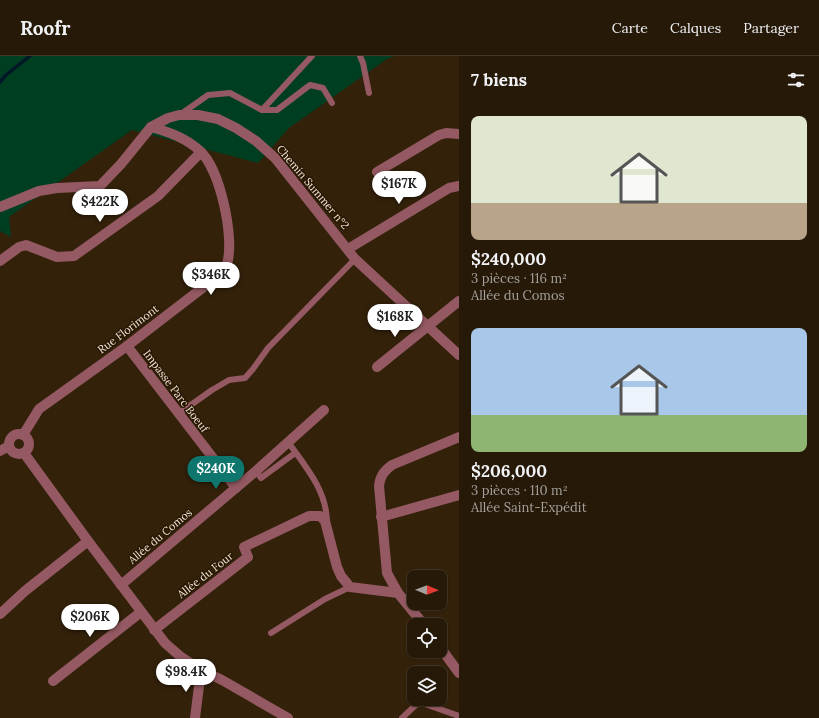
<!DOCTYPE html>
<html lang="fr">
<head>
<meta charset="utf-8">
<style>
	:root { --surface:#261908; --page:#322616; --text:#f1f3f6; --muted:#a4a09c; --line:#423829; --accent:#0f766e }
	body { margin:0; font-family:Lora,serif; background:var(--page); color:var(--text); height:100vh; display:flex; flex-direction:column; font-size:15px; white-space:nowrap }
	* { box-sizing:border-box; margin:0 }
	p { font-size:13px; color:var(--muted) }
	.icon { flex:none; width:22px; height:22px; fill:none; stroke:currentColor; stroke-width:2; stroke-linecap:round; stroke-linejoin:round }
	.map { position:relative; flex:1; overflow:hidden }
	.sheet { display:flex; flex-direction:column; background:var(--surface); width:360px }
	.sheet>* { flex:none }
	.needle { width:26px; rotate:91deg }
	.buttons { position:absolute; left:407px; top:514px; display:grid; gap:8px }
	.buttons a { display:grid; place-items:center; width:40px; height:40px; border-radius:8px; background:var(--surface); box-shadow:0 1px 3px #0004,0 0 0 1px var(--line); font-size:20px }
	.price { position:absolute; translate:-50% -34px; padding:0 9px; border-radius:14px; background:#fff; color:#222; font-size:13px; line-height:26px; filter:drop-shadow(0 1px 2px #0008) }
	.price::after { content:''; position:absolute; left:50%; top:24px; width:12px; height:9px; margin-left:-6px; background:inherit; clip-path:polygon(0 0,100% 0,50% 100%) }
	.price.selected { background:var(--accent); color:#fff }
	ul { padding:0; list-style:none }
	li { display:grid; align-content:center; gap:8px; height:212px; padding:0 12px }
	li span { display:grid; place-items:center; height:124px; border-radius:8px; color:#555 }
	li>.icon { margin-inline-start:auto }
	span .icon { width:72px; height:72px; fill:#fffc; stroke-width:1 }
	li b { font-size:17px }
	h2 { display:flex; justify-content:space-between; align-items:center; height:48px; padding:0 12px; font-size:17px }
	header { display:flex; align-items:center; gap:24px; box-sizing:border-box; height:56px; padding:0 20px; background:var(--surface); border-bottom:1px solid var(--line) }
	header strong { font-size:19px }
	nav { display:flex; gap:22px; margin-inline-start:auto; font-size:14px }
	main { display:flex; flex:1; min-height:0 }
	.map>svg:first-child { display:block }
	.green { fill:#003e22 }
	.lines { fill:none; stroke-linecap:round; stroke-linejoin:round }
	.stream { stroke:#001826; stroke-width:3.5 }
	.lane { stroke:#945962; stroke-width:6 }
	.street { stroke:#945962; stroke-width:10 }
	.labels { text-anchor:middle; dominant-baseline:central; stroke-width:3; stroke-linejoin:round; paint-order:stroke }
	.street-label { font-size:11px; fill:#f2e5d8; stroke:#291802 }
</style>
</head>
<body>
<header>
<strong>Roofr</strong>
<nav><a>Carte</a><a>Calques</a><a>Partager</a></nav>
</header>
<main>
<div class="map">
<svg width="459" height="662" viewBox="0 0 459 662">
	<rect width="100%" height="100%" fill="#33210a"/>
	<path class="green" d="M 0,0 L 394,0 L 387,3 L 289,72 L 258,107 L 132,74 L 9,161 L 11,181 L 0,175 Z"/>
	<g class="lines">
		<path class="stream" d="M 0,26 L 6,19 L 30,0"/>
		<g class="lane">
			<path d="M 360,0 L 363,7 L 369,37"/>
			<path d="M 262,54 L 312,0"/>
			<path d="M 181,58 L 208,39 L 230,37 L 262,54 L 277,54 L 310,29 L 323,32 L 332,47"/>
			<path d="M 178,358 L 212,334 L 229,324 L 245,322 L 253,313 L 268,292 L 355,203"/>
			<path d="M 288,386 C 306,411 327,435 327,467"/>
			<path d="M 256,415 L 261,422 L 295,397"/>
			<path d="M 271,577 L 325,543 L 350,531"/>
			<path d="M 402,662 L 419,646 L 459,660"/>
		</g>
		<g class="street">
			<path d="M 377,116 L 439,79 L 446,77 L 459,78"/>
			<path d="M 0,151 L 39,135 L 57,132 L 100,130 L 121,108 L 151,71 L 168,62 L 179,59 L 198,59 L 218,63 L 236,72 L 256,85 L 275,102 L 355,203 L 459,299"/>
			<path d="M 348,193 L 449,132 L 459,130"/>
			<path d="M 0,205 L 19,191 L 26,189 L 57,201 L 74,200 L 158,140 L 201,96"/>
			<path d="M 127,290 L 236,432"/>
			<path d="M 377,311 L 459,245"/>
			<circle cx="19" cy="388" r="10"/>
			<path d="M 23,379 L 39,353 L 127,290 L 218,220 C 221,217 226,213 227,208 C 235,182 220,113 200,95 C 186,82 169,76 151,71"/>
			<path d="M 0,395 L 9,390"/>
			<path d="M 24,397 L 88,485 L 165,587 L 181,601 L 201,614 L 222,624 L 288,662"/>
			<path d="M 381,461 L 459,439"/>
			<path d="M 121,529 L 256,415 L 324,354"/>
			<path d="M 0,558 L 25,535 L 88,485"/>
			<path d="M 424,569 L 398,537 L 387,517 L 379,430 C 380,420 384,415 392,409 L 459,381"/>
			<path d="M 154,574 L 248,501 L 244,491 L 309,460 L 320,460 L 325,465 L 337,511 L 341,520 L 350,531 L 398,537"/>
			<path d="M 440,591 L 459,617"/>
			<path d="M 53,625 L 141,556"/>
			<path d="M 195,662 L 201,614"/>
		</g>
	</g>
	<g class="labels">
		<g class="street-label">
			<text transform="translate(313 131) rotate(50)">Chemin Summer n°2</text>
			<text transform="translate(128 273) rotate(-37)">Rue Florimont</text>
			<text transform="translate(176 335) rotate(53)">Impasse Parc Boeuf</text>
			<text transform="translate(160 480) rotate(-40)">Allée du Comos</text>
			<text transform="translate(205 519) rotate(-38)">Allée du Four</text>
		</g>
	</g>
</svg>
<div class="buttons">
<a><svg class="needle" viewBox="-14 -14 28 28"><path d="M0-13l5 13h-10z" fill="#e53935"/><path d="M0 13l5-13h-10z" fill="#a4a09c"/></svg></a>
<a><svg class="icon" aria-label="locate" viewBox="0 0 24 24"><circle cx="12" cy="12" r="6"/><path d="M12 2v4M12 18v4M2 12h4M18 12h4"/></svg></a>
<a><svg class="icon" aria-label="layers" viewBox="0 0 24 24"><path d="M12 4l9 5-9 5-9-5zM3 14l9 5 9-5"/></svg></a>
</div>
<b class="price" style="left:399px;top:149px">$167K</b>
<b class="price" style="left:100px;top:167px">$422K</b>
<b class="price" style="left:211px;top:240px">$346K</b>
<b class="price" style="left:395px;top:282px">$168K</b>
<b class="price selected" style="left:216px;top:434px">$240K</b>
<b class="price" style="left:90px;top:582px">$206K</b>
<b class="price" style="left:186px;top:637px">$98.4K</b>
</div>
<section class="sheet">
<h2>7 biens<svg class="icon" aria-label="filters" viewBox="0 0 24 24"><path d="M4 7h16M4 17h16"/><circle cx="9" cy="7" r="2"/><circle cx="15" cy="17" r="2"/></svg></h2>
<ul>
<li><span style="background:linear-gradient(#dfe7d0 70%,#b9a48a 0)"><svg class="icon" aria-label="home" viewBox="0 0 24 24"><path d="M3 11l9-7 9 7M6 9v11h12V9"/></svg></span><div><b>$240,000</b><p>3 pièces · 116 m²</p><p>Allée du Comos</p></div></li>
<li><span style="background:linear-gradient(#a9c7e8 70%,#8fb573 0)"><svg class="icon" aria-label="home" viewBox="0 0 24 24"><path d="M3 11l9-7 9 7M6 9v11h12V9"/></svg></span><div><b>$206,000</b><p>3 pièces · 110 m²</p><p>Allée Saint-Expédit</p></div></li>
</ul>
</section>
</main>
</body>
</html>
